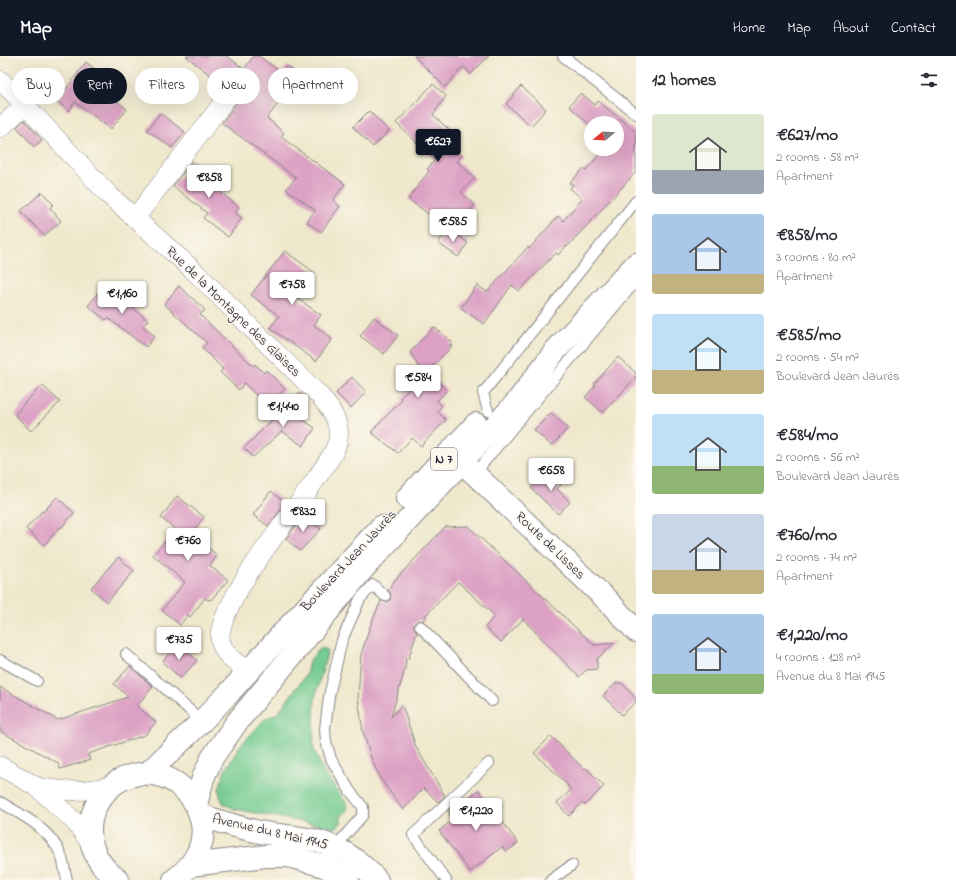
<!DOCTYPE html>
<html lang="en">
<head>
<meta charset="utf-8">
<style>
	:root { --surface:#fff; --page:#f7f7f7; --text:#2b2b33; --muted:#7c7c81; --accent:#111827 }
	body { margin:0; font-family:"Indie Flower",sans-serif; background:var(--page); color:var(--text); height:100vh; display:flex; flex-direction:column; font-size:15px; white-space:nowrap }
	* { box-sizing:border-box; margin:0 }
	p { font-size:13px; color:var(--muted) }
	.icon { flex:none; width:22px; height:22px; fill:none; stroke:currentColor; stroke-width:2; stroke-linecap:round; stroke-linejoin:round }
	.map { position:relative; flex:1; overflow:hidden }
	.side { display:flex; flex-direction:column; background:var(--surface); width:320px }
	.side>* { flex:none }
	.top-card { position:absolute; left:12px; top:12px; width:380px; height:36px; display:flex; gap:8px }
	.needle { width:26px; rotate:252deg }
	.fabs { position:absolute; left:584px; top:60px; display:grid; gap:8px }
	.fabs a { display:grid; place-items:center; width:40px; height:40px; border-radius:50%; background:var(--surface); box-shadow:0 4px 16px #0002; font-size:20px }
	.price { position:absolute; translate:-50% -34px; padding:0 9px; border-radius:4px; background:#fff; color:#222; font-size:13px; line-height:26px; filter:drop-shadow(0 1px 2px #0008) }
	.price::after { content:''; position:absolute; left:50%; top:24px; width:12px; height:9px; margin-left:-6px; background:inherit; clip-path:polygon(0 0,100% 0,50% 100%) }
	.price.active { background:var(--accent); color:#fff }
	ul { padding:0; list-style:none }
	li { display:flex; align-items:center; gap:12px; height:100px; padding:0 16px }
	li span { display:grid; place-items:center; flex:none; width:112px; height:80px; border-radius:4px; color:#555 }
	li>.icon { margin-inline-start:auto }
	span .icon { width:48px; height:48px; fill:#fffc; stroke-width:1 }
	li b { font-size:17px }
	h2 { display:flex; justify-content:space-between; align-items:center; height:48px; padding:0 16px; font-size:17px }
	.pill { padding:0 14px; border-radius:18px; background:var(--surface); box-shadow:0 4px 16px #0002; font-size:14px; line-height:36px }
	.pill.active { background:var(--accent); color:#fff }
	header { display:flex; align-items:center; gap:24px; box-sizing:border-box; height:56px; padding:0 20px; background:var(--accent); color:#fff }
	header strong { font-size:19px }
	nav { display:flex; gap:22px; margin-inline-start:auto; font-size:14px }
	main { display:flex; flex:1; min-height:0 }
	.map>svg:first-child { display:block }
	.green { fill:#73cb90; stroke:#4a7666 }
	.building { fill:#dca1c4 }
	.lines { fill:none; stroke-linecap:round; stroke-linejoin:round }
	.lane-casing { stroke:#888584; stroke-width:12 }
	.street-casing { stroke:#888584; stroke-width:20 }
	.secondary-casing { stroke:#888584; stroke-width:24 }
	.primary-casing { stroke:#888584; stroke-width:24 }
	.lane { stroke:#fff; stroke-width:10 }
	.street { stroke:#fff; stroke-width:19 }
	.secondary { stroke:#fff; stroke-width:22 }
	.primary { stroke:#fff; stroke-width:22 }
	.labels { text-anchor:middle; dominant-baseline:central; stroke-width:3; stroke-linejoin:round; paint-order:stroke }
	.shield { fill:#fbf7ec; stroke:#636270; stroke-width:1 }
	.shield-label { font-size:13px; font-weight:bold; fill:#22223b }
	.street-label { font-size:14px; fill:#22223b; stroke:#fbf7ec }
</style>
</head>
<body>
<header>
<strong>Map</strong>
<nav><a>Home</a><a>Map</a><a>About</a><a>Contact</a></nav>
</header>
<main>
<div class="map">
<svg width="636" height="824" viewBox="0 0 636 824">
	<rect width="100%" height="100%" fill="#fbf7ec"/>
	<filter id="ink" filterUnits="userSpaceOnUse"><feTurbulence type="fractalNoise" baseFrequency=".025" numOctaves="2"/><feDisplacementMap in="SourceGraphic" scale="8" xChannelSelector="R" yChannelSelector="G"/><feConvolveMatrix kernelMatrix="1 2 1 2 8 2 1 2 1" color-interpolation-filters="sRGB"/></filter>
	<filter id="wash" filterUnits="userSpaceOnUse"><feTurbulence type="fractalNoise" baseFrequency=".012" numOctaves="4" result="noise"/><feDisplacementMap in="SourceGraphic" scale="16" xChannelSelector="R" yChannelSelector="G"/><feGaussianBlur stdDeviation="0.9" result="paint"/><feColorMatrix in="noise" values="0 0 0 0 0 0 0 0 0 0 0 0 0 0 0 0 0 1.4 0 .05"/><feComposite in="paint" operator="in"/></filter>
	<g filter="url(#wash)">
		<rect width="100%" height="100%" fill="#efe8cc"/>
		<path class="green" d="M 321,592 L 328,594 L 315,642 L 313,691 L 323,715 L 348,749 L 347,754 L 341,761 L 341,767 L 334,772 L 234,753 L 223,747 L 220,740 L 219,733 L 225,714 L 240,690 L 266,662 L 277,658 L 306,619 L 309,605 Z"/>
		<g id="blocks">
			<g class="building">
				<path d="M 186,0 L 227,0 L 244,13 L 254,0 L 259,0 L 282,17 L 287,10 L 299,19 L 267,62 L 284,77 L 281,81 L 345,128 L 333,144 L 340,150 L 321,176 L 307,166 L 315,154 L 286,133 L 296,122 L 222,67 L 244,37 L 246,32 L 245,26 L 242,23 L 237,20 L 231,21 L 227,24 L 221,31 L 219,29 L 220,27 Z"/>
				<path d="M 414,0 L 489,0 L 471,18 L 463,11 L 445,31 Z"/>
				<path d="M 86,6 L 118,31 L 113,37 L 119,42 L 117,45 L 127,53 L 111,73 L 75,46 L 69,55 L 57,45 Z"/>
				<path d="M 433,28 L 446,40 L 433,59 L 457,81 L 449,89 L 462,100 L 457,105 L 475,122 L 461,136 L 475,149 L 452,175 L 408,143 L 429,115 L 427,113 L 435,104 L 396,67 Z"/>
				<path d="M 521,30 L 546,53 L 531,70 L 506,48 Z"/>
				<path d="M 581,37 L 595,49 L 598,45 L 636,76 L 636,116 L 567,191 L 566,190 L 558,199 L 556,197 L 519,235 L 512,229 L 484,268 L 461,252 L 477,229 L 487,236 L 528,191 L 529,193 L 558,160 L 563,165 L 582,143 L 570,132 L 573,129 L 570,127 L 584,112 L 586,114 L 605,93 L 617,93 L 617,67 L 591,67 L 591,70 L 569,50 Z"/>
				<path d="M 369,55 L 389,75 L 373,91 L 353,71 Z"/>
				<path d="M 160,57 L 185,76 L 172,92 L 147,74 Z"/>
				<path d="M 24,64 L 42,84 L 34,91 L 17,71 Z"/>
				<path d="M 192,105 L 209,119 L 205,124 L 239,151 L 235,157 L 242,162 L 228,181 L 203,162 L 207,157 L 173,130 Z"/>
				<path d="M 42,136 L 53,148 L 50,152 L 61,165 L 44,180 L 21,155 Z"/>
				<path d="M 449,172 L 468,187 L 458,201 L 438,187 Z"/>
				<path d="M 285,195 L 315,217 L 297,242 L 321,259 L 314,269 L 332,283 L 316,305 L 270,272 L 279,260 L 251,239 Z"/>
				<path d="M 104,229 L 148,264 L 143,270 L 155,280 L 146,291 L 108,262 L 106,264 L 88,250 Z"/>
				<path d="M 179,230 L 205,254 L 200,259 L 253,310 L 255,308 L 264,317 L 266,314 L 285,333 L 267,350 L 244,327 L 239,334 L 220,316 L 223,313 L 202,292 L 207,287 L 164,248 Z"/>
				<path d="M 374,261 L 398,279 L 384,298 L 360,280 Z"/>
				<path d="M 434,271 L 452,286 L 450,289 L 452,290 L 427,316 L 447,334 L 437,345 L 442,350 L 437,355 L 446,364 L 421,390 L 412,382 L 398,397 L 371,376 L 402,344 L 400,342 L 423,319 L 410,296 Z"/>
				<path d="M 618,301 L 636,317 L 636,321 L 603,357 L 585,341 L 596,329 L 594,328 Z"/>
				<path d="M 352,321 L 366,336 L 351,352 L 336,337 Z"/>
				<path d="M 42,329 L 60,346 L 31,375 L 15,359 L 20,353 L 20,352 Z"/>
				<path d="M 299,337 L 305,342 L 294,358 L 315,372 L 303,390 L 282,375 L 253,401 L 244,392 Z"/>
				<path d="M 551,357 L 568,372 L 552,390 L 534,374 Z"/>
				<path d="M 548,413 L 561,429 L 557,433 L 570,446 L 558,458 L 531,432 Z"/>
				<path d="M 271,435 L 286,447 L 268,470 L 253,459 Z"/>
				<path d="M 177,440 L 204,461 L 191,478 L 217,499 L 210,510 L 228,524 L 211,544 L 209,543 L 208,544 L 205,542 L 190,561 L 188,559 L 180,569 L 162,554 L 185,526 L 153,499 L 175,473 L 161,462 Z"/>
				<path d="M 57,441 L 74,457 L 61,472 L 60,471 L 44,489 L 26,473 L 42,455 L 43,456 Z"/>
				<path d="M 303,460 L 321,473 L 300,495 L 286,483 Z"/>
				<path d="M 468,470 L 594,589 L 614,587 L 597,603 L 597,613 L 586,614 L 579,621 L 523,563 L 501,586 L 485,571 L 495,560 L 458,526 L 426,559 L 423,565 L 418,564 L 414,568 L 414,572 L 417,576 L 408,604 L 406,602 L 405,613 L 391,661 L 402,649 L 416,691 L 445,740 L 438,746 L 424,732 L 403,754 L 380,722 L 372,704 L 363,676 L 358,642 L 361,598 L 371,568 L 376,556 L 381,545 L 387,546 L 390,544 L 391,538 L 388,534 L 394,525 L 445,471 Z"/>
				<path d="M 118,501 L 134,515 L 107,546 L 91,532 Z"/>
				<path d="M 178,587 L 197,604 L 181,622 L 162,606 Z"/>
				<path d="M 130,610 L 153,631 L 137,650 L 156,666 L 145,679 L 88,698 L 90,704 L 60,713 L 58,707 L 0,675 L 0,631 L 58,664 L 128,641 L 114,628 Z"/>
				<path d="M 616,627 L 622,627 L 636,643 L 636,646 L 622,659 L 603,640 Z"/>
				<path d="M 551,680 L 584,713 L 586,712 L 604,730 L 585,749 L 582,747 L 569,760 L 557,747 L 571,734 L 567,730 L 568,729 L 534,697 Z"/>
				<path d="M 479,734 L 518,787 L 506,796 L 502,791 L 470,816 L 439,775 L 452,764 L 448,755 L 452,751 L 453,753 Z"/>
			</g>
		</g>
	</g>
	<g filter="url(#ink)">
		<use href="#blocks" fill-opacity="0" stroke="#888584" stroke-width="1"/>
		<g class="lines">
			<g class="lane-casing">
				<g id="lane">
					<path d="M 563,0 L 636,58"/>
					<path d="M 488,355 L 483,337 L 636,145"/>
					<path d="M 474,418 L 636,225"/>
					<path d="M 420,570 L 492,645"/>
					<path d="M 126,598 L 202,665"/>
					<path d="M 0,604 L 37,625"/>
					<path d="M 0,746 C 24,760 50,773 61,799 C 64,807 65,816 67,824"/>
					<path d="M 335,791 L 363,759 L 363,751 L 350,735 L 331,703 L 326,685 L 325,673 L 329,640 L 342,584 L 360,543 L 373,529 L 385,540"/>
					<path d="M 446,824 L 413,779 L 489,707"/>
					<path d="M 551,824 L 572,809"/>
				</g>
			</g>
			<g class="street-casing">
				<g id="street">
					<path d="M 0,24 L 25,49 L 109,139 L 192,213 L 320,340 C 330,352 341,367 338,383 C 336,397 325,409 318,420 C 289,463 254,502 231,548 C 227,556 220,571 220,580 C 220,597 237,608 249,616"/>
					<path d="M 0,72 L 25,49"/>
					<path d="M 135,162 L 235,31"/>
					<path d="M 0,710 L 37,731 L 76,767 L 90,786"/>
					<path d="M 37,731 C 64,736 85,736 111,730"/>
				</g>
			</g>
			<g class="secondary-casing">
				<g id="secondary">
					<path d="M 462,406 L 607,544 L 636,575"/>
					<path d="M 200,759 C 221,766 243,773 265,777 C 288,781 315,781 336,792 C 354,801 363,810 377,824"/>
					<path d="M 191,809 L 266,800 L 288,800 L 324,810 L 348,824"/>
				</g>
			</g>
			<g class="primary-casing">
				<g id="primary">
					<path d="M 407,442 L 476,368"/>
					<path d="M 147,718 L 202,665 L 229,637 L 281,579 L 381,471"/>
					<path d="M 196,749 L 203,722 L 212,702 L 237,666 L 363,513 L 516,347 L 555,295 L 636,208"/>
					<path d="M 118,824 C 52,776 116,689 176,727 C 190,737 199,751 202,767 C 206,791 192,811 174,824"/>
				</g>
			</g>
			<use href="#lane" class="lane"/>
			<use href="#street" class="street"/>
			<use href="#secondary" class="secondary"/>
			<use href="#primary" class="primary"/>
		</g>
	</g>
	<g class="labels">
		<rect class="shield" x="431" y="392" width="26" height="22" rx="3"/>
		<g class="shield-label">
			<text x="444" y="403">N 7</text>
		</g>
		<g class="street-label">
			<text transform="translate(233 256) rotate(44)">Rue de la Montagne des Glaises</text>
			<text transform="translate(550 490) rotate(44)">Route de Lisses</text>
			<text transform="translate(349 505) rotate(-47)">Boulevard Jean Jaurès</text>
			<text transform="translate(270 776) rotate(13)">Avenue du 8 Mai 1945</text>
		</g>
	</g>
</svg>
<div class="fabs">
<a><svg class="needle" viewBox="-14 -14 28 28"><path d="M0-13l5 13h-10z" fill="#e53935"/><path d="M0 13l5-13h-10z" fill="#7c7c81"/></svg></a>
</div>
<b class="price active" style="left:438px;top:107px">€627</b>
<b class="price" style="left:209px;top:143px">€858</b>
<b class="price" style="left:453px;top:187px">€585</b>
<b class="price" style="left:292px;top:250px">€758</b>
<b class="price" style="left:122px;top:259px">€1,160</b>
<b class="price" style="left:418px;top:343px">€584</b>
<b class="price" style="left:283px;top:372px">€1,440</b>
<b class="price" style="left:551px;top:436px">€658</b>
<b class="price" style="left:303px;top:477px">€832</b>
<b class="price" style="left:188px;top:506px">€760</b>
<b class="price" style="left:179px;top:605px">€735</b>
<b class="price" style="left:476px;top:776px">€1,220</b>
<div class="top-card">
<a class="pill">Buy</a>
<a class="pill active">Rent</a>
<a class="pill">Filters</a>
<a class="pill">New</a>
<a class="pill">Apartment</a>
</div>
</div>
<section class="side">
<h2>12 homes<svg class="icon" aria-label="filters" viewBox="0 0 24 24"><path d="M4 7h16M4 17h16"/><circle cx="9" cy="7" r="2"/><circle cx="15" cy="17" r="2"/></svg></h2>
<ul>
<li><span style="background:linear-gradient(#dfe7d0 70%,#9aa5b1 0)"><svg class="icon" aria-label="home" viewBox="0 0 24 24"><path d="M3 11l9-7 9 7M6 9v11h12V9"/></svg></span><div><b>€627/mo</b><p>2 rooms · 58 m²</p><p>Apartment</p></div></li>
<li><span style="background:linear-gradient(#a9c7e8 75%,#c2b280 0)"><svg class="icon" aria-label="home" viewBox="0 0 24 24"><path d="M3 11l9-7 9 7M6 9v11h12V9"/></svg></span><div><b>€858/mo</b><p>3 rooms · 80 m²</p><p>Apartment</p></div></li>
<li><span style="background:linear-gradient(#bfe0f5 70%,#c2b280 0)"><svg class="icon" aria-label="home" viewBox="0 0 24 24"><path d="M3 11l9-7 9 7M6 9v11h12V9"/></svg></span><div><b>€585/mo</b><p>2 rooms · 54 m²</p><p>Boulevard Jean Jaurès</p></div></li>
<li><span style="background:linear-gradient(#bfe0f5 65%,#8fb573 0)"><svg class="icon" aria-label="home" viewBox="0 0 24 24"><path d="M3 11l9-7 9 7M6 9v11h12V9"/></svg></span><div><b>€584/mo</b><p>2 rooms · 56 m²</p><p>Boulevard Jean Jaurès</p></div></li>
<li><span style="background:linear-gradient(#c9d6e8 70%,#c2b280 0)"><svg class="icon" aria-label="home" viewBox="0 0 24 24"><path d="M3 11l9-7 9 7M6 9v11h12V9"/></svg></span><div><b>€760/mo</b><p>2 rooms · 74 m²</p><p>Apartment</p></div></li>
<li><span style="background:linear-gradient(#a9c7e8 75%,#8fb573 0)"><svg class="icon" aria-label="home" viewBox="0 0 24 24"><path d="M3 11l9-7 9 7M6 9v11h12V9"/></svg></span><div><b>€1,220/mo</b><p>4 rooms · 128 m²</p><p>Avenue du 8 Mai 1945</p></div></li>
</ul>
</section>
</main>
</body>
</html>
